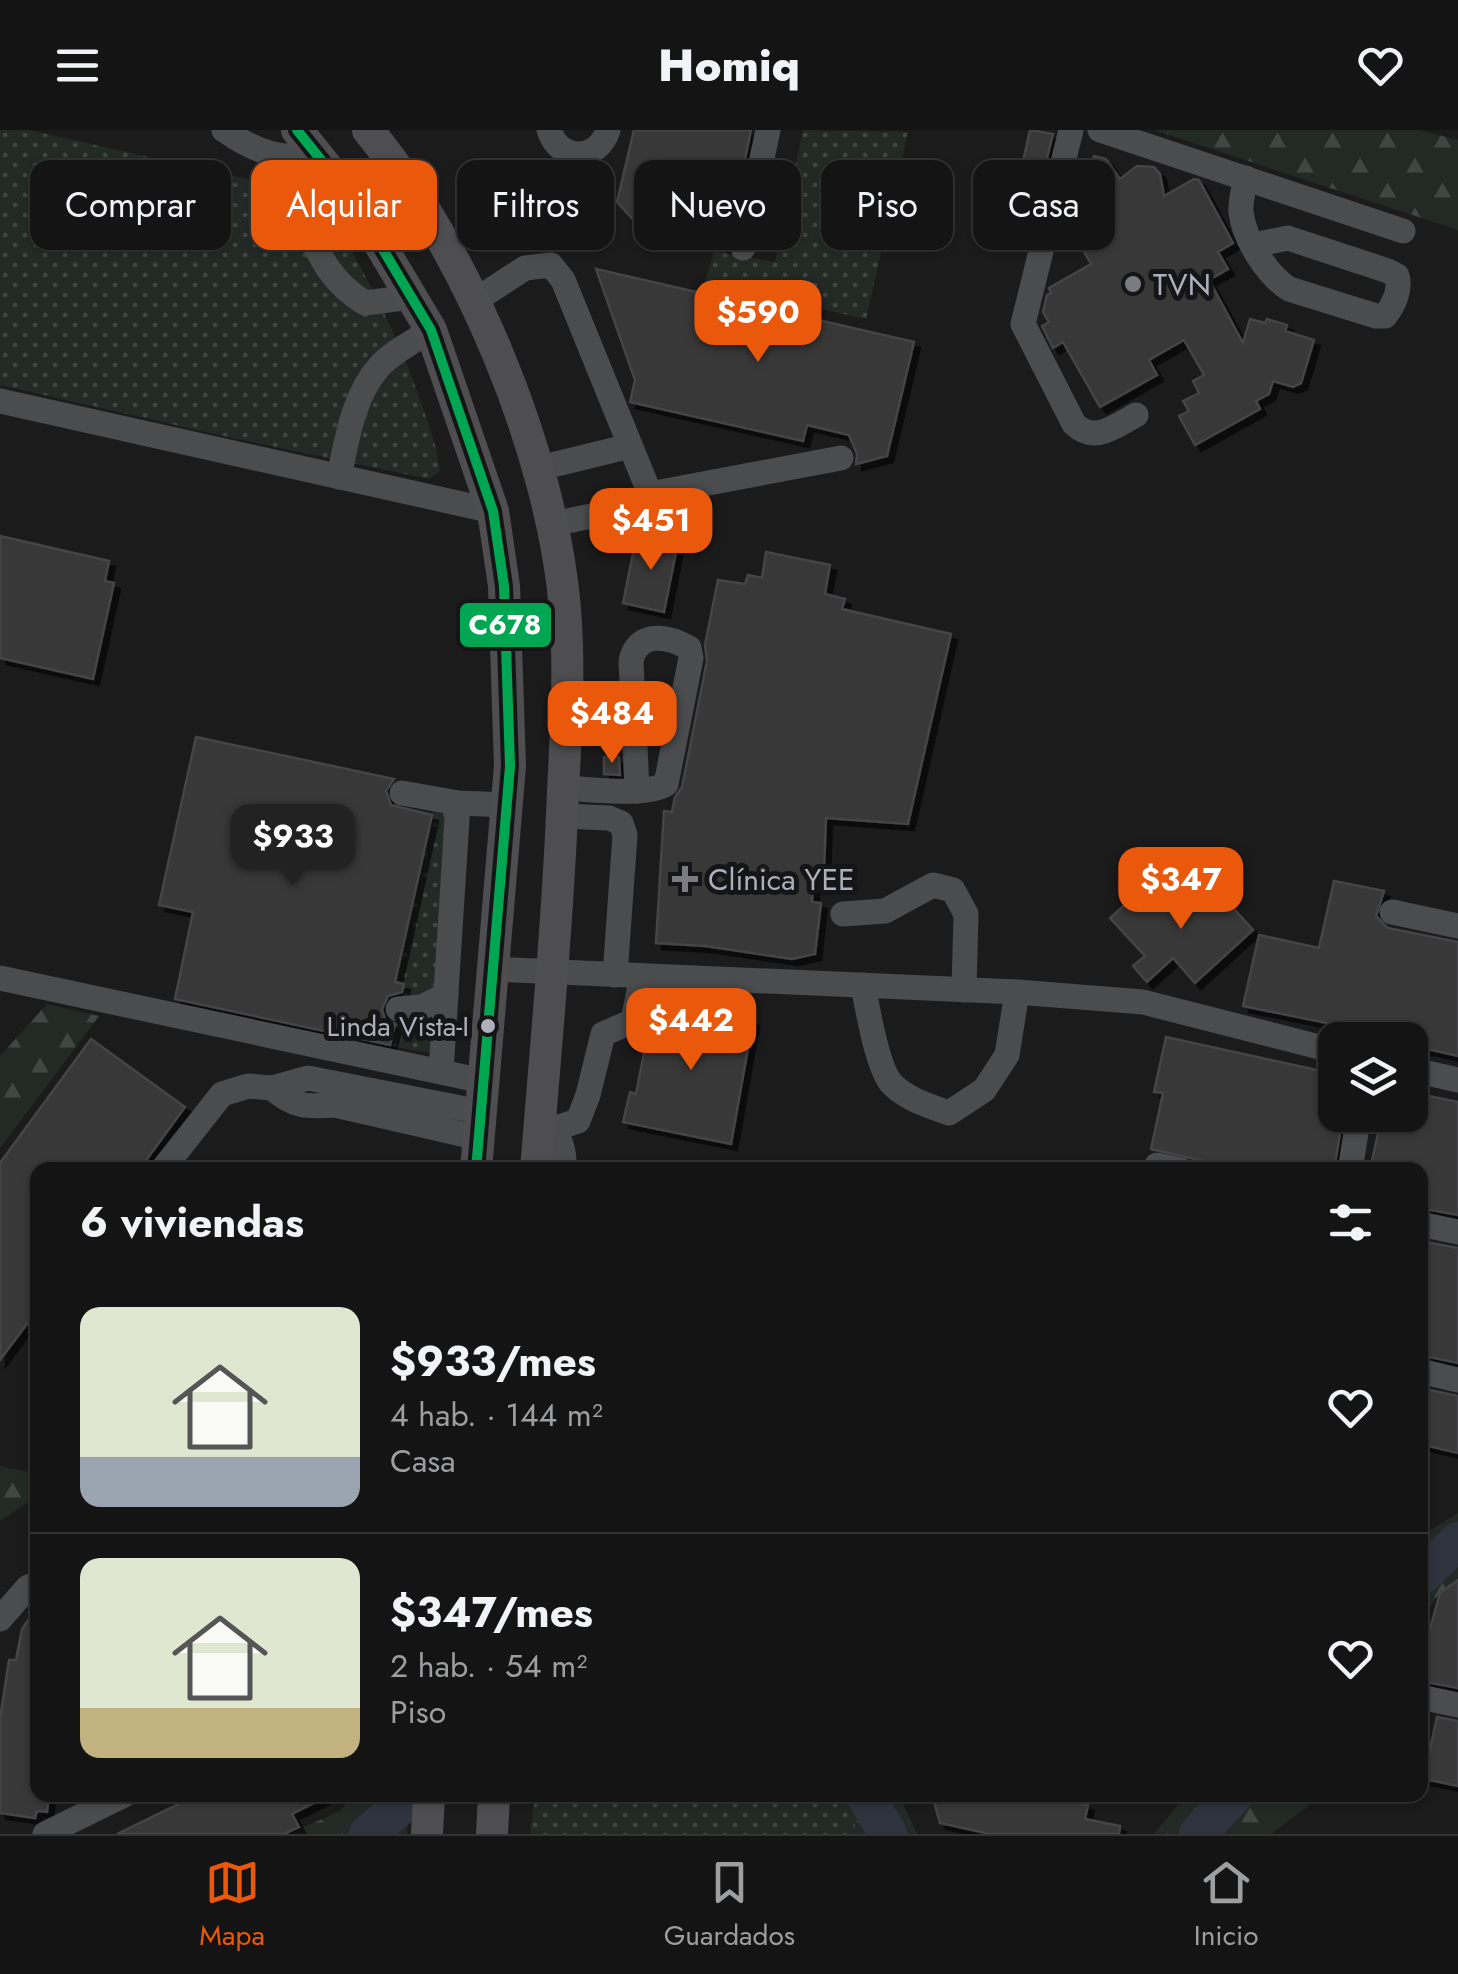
<!DOCTYPE html>
<html lang="es">
<head>
<meta charset="utf-8">
<style>
	:root { --surface:#141414; --page:#1d1d1d; --text:#f1f3f6; --muted:#9d9ea0; --line:#333334; --accent:#ea580c }
	body { margin:0; font-family:Jost,sans-serif; background:var(--page); color:var(--text); height:100vh; display:flex; flex-direction:column; font-size:38px; white-space:nowrap }
	* { box-sizing:border-box; margin:0 }
	p { font-size:32px; color:var(--muted) }
	.icon { flex:none; width:55px; height:55px; fill:none; stroke:currentColor; stroke-width:2; stroke-linecap:round; stroke-linejoin:round }
	.map { position:relative; flex:1; overflow:hidden }
	.side { position:absolute; left:30px; top:1032px; width:1398px; height:640px; display:flex; flex-direction:column; background:var(--surface); border-radius:20px; box-shadow:0 2px 8px #0004,0 0 0 2px var(--line) }
	.side>* { flex:none }
	.banner { position:absolute; left:30px; top:30px; width:1400px; height:90px; display:flex; gap:20px }
	.controls { position:absolute; left:1318px; top:892px; display:grid; gap:20px }
	.controls a { display:grid; place-items:center; width:110px; height:110px; border-radius:20px; background:var(--surface); box-shadow:0 2px 8px #0004,0 0 0 2px var(--line); font-size:50px }
	.price { position:absolute; translate:-50% -85px; padding:0 22px; border-radius:20px; background:var(--accent); color:#fff; font-size:32px; line-height:65px; filter:drop-shadow(0 2px 5px #0008) }
	.price::after { content:''; position:absolute; left:50%; top:60px; width:30px; height:22px; margin-left:-15px; background:inherit; clip-path:polygon(0 0,100% 0,50% 100%) }
	.price.active { background:#222; color:#fff }
	ul { padding:0; list-style:none }
	li { display:flex; align-items:center; gap:30px; height:250px; padding:0 50px }
	li+li { border-top:2px solid var(--line) }
	li span { display:grid; place-items:center; flex:none; width:280px; height:200px; border-radius:20px; color:#555 }
	li>.icon { margin-inline-start:auto }
	span .icon { width:120px; height:120px; fill:#fffc; stroke-width:1 }
	li b { font-size:42px }
	h2 { display:flex; justify-content:space-between; align-items:center; height:120px; padding:0 50px; font-size:42px }
	.chip { padding:0 35px; border-radius:20px; background:var(--surface); box-shadow:0 2px 8px #0004,0 0 0 2px var(--line); font-size:35px; line-height:90px }
	.chip.active { background:var(--accent); color:#fff }
	header { display:flex; justify-content:space-between; align-items:center; height:130px; padding:0 50px; background:var(--surface); font-size:45px; font-weight:800 }
	.tab-bar { display:flex; justify-content:space-around; align-items:center; height:140px; border-top:2px solid var(--line); background:var(--surface); font-size:28px; color:var(--muted) }
	.tab-bar a { display:grid; justify-items:center; gap:5px }
	.tab-bar .active { color:var(--accent) }
	.map>svg:first-child { display:block }
	.green { fill:url(#green-dots) }
	.forest { fill:url(#forest-firs) }
	.lines { fill:none; stroke-linecap:round; stroke-linejoin:round }
	.river { stroke:#2e343d; stroke-width:38 }
	.building { fill:#373739; stroke:#444447; stroke-width:2.5; filter:url(#shadow) }
	.minor { stroke:#4b4c4e; stroke-width:25 }
	.major { stroke:#4e4e51; stroke-width:32 }
	.bus-1-casing { stroke:#151517; stroke-width:18 }
	.bus-1 { stroke:#00a651; stroke-width:10 }
	.poi-dot { fill:#7a7b83; stroke:#151517; stroke-width:4 }
	.bus-dot { fill:#adafbb; stroke:#151517; stroke-width:4 }
	.labels { text-anchor:middle; dominant-baseline:central; stroke-width:10; stroke-linejoin:round; paint-order:stroke }
	.bus-label { font-size:28px; fill:#adafbb; stroke:#151517; text-anchor:end }
	.poi-label { font-size:30px; fill:#adafbb; stroke:#151517; text-anchor:start }
	.line-badge { stroke:#151517; stroke-width:4 }
	.badge-label { font-size:28px; text-anchor:middle; font-weight:bold; fill:#fff }
</style>
</head>
<body>
<header><svg class="icon" aria-label="menu" viewBox="0 0 24 24"><path d="M4 6h16M4 12h16M4 18h16"/></svg>Homiq<svg class="icon" aria-label="heart" viewBox="0 0 24 24"><path d="M12 20l-8-8c-3-5 5-10 8-4 3-6 11-1 8 4z"/></svg></header>
<div class="map">
<svg width="1458" height="1704" viewBox="0 0 1458 1704">
	<defs>
		<pattern id="green-dots" width="8" height="8" patternUnits="userSpaceOnUse" patternTransform="scale(2.5)"><rect width="8" height="8" fill="#232a25"/><path d="M2 2h.1M6 6h.1" fill="none" stroke="#404643" stroke-width="1.8" stroke-linecap="round"/></pattern>
		<pattern id="forest-firs" width="22" height="20" patternUnits="userSpaceOnUse" patternTransform="scale(2.5)"><rect width="22" height="20" fill="#232a25"/><path d="M5 1l3.5 6h-7zM16 11l3.5 6h-7z" fill="#404643"/></pattern>
		<filter id="shadow"><feDropShadow dx="6" dy="6" stdDeviation="0" flood-color="#0009"/></filter>
	</defs>
	<rect width="100%" height="100%" fill="#1b1b1b"/>
	<g class="green">
		<path d="M 0,0 L 29,0 L 318,65 C 358,130 394,194 419,267 C 428,292 437,315 440,341 L 429,349 L 228,307 L 0,255 Z"/>
		<path d="M 803,0 L 908,2 L 866,189 L 705,153 L 714,121 L 775,132 Z"/>
		<path d="M 469,663 L 453,927 L 390,916 L 404,855 L 395,852 L 433,680 Z"/>
		<path d="M 535,1665 L 836,1665 L 860,1704 L 530,1704 Z"/>
	</g>
	<g class="forest">
		<path d="M 1154,0 L 1419,0 L 1458,10 L 1458,100 Z"/>
		<path d="M 47,874 L 99,886 L 0,1018 L 0,926 Z"/>
		<path d="M 0,1336 L 38,1344 L 37,1366 L 0,1391 Z"/>
		<path d="M 1458,1383 L 1458,1450 L 1440,1463 L 1420,1490 L 1420,1407 Z"/>
		<path d="M 354,1665 L 410,1665 L 407,1704 L 289,1704 L 340,1681 Z"/>
		<path d="M 836,1665 L 899,1665 L 917,1704 L 860,1704 Z"/>
		<path d="M 1186,1665 L 1322,1665 L 1271,1704 L 1154,1704 Z"/>
	</g>
	<g class="lines">
		<g class="river">
			<path d="M 1420,1447 L 1458,1411"/>
			<path d="M 865,1665 L 888,1704"/>
			<path d="M 368,1704 L 414,1665"/>
			<path d="M 1198,1704 L 1234,1665"/>
		</g>
	</g>
	<g class="building">
		<path d="M 634,0 L 751,0 L 727,117 L 639,96 L 617,72 Z"/>
		<path d="M 1030,0 L 1053,4 L 1037,68 L 1016,64 Z"/>
		<path d="M 1094,26 L 1106,29 L 1120,49 L 1137,36 L 1154,37 L 1160,44 L 1164,66 L 1194,49 L 1199,50 L 1233,113 L 1218,122 L 1228,139 L 1209,150 L 1243,213 L 1250,189 L 1265,193 L 1267,189 L 1287,195 L 1285,201 L 1314,210 L 1301,253 L 1293,257 L 1273,251 L 1269,264 L 1256,271 L 1260,279 L 1195,315 L 1179,286 L 1189,281 L 1183,271 L 1199,263 L 1193,251 L 1204,245 L 1184,210 L 1149,230 L 1157,245 L 1100,277 L 1063,212 L 1053,218 L 1042,196 L 1049,192 L 1043,182 L 1047,165 L 1051,163 L 1049,158 L 1091,134 L 1066,90 L 1073,86 L 1070,70 L 1073,59 L 1089,54 L 1087,42 Z"/>
		<path d="M 596,139 L 914,212 L 887,326 L 856,334 L 857,324 L 849,305 L 807,295 L 803,311 L 630,272 L 635,250 Z"/>
		<path d="M 637,404 L 678,412 L 664,482 L 623,473 Z"/>
		<path d="M 0,406 L 109,431 L 105,451 L 114,453 L 93,549 L 0,528 Z"/>
		<path d="M 766,422 L 830,435 L 825,464 L 845,469 L 842,479 L 951,504 L 908,694 L 826,688 L 824,740 L 814,741 L 812,772 L 821,773 L 815,824 L 792,829 L 705,816 L 656,813 L 664,681 L 672,682 L 675,667 L 682,657 L 707,531 L 705,515 L 718,450 L 745,454 L 748,445 L 762,448 Z"/>
		<path d="M 196,607 L 394,649 L 386,661 L 391,675 L 432,685 L 395,852 L 404,854 L 402,862 L 388,866 L 382,879 L 385,889 L 395,894 L 390,915 L 175,869 L 193,782 L 159,775 Z"/>
		<path d="M 604,627 L 619,627 L 620,645 L 604,644 Z"/>
		<path d="M 1334,751 L 1384,761 L 1376,786 L 1388,798 L 1458,812 L 1458,926 L 1410,915 L 1410,910 L 1390,910 L 1365,905 L 1366,901 L 1243,876 L 1259,805 L 1319,818 Z"/>
		<path d="M 1169,758 L 1191,782 L 1216,759 L 1253,800 L 1195,853 L 1173,828 L 1147,852 L 1133,836 L 1145,826 L 1110,788 L 1141,760 L 1153,773 Z"/>
		<path d="M 654,871 L 753,890 L 731,1014 L 623,992 L 630,962 L 636,964 Z"/>
		<path d="M 1166,907 L 1335,944 L 1335,985 L 1343,985 L 1334,1040 L 1243,1040 L 1151,1019 L 1163,963 L 1154,962 Z"/>
		<path d="M 91,909 L 185,977 L 139,1040 L 38,1040 L 38,1179 L 0,1230 L 0,1033 Z"/>
		<path d="M 1410,962 L 1458,972 L 1458,1085 L 1420,1078 L 1420,1040 L 1370,1040 L 1382,985 L 1410,985 Z"/>
		<path d="M 1420,1111 L 1458,1118 L 1458,1233 L 1420,1225 Z"/>
		<path d="M 1420,1258 L 1458,1266 L 1458,1323 L 1420,1314 Z"/>
		<path d="M 1458,1450 L 1458,1558 L 1420,1551 L 1420,1535 L 1440,1463 Z"/>
		<path d="M 38,1476 L 38,1665 L 49,1665 L 47,1682 L 37,1681 L 35,1688 L 0,1683 L 0,1589 L 9,1530 L 16,1530 L 22,1499 Z"/>
		<path d="M 1437,1587 L 1458,1591 L 1458,1656 L 1420,1648 L 1420,1628 L 1428,1629 Z"/>
		<path d="M 197,1665 L 330,1665 L 292,1684 L 299,1697 L 284,1704 L 117,1704 Z"/>
		<path d="M 932,1665 L 1045,1665 L 1088,1675 L 1085,1689 L 1120,1696 L 1119,1704 L 990,1704 L 940,1693 Z"/>
	</g>
	<g class="lines">
		<g class="minor">
			<path d="M 224,0 C 260,25 277,27 320,28"/>
			<path d="M 549,0 C 559,32 598,32 608,0"/>
			<path d="M 1071,0 L 1023,194 L 1074,294 C 1095,314 1115,296 1136,285"/>
			<path d="M 1100,0 L 1403,101"/>
			<path d="M 1246,48 C 1244,59 1240,71 1241,82 C 1244,109 1267,145 1289,159 L 1376,186 L 1385,186 C 1394,175 1401,159 1397,146 L 1388,141 L 1288,108 L 1254,115"/>
			<path d="M 305,93 C 320,128 332,153 365,173 L 411,167"/>
			<path d="M 743,118 L 768,0"/>
			<path d="M 476,170 L 525,138 L 551,135 L 563,150 L 650,364"/>
			<path d="M 0,271 L 493,381"/>
			<path d="M 536,339 L 630,316"/>
			<path d="M 339,347 C 347,310 353,266 379,237 C 392,222 415,211 431,200"/>
			<path d="M 553,394 L 620,380 L 650,364 L 841,328"/>
			<path d="M 563,658 C 590,659 645,667 666,654 L 691,528 L 689,518 C 667,505 637,501 631,531 L 637,660"/>
			<path d="M 402,663 L 458,673 L 508,675"/>
			<path d="M 562,686 L 609,688 L 621,693 L 625,705 L 615,845"/>
			<path d="M 1392,782 L 1458,796"/>
			<path d="M 843,784 L 885,781 L 933,755 L 953,760 L 966,784 L 964,860"/>
			<path d="M 493,839 L 1017,862 L 1143,872 L 1335,921"/>
			<path d="M 0,848 L 483,951"/>
			<path d="M 863,855 C 867,877 878,940 892,954 C 906,969 930,976 949,983 L 984,960 L 1007,925 L 1017,862"/>
			<path d="M 398,879 L 422,877 L 446,865"/>
			<path d="M 1410,939 L 1458,950"/>
			<path d="M 441,942 L 458,673"/>
			<path d="M 272,958 C 295,977 305,977 335,975 L 479,1008"/>
			<path d="M 543,994 C 561,1004 565,1020 564,1040"/>
			<path d="M 553,999 L 578,991 L 588,965 L 603,904 L 633,891 L 642,846"/>
			<path d="M 1157,1035 L 1181,1040"/>
			<path d="M 162,1040 L 222,964 L 248,956 L 272,958 L 308,948 L 481,982"/>
			<path d="M 1350,1040 L 1359,985"/>
			<path d="M 1420,1094 L 1458,1102"/>
			<path d="M 1420,1241 L 1458,1250"/>
			<path d="M 0,1489 L 28,1457 L 38,1453"/>
			<path d="M 1420,1567 L 1458,1575"/>
			<path d="M 45,1704 L 124,1665"/>
		</g>
		<g class="major">
			<path d="M 297,0 L 354,71 L 431,200 L 493,381 L 504,456 L 510,636 L 476,1040"/>
			<path d="M 368,0 C 467,120 552,323 565,479 C 570,540 566,600 563,661 C 558,788 546,914 536,1040"/>
			<path d="M 427,1704 L 429,1665"/>
			<path d="M 492,1704 L 494,1665"/>
		</g>
		<g class="bus-1-casing">
			<path id="bus-1" d="M 297,0 L 354,71 L 431,200 L 493,381 L 504,456 L 510,636 L 476,1040"/>
		</g>
		<use href="#bus-1" class="bus-1"/>
	</g>
	<g class="poi-dot">
		<circle cx="1133" cy="154" r="10"/>
		<path d="M680 734h10v10h10v10h-10v10h-10v-10h-10v-10h10z"/>
	</g>
	<circle class="bus-dot" cx="488" cy="896" r="9"/>
	<g class="labels">
		<g class="bus-label">
			<text x="469" y="896">Linda Vista-I</text>
		</g>
		<g class="poi-label">
			<text x="1153" y="154">TVN</text>
			<text x="708" y="749">Clínica YEE</text>
		</g>
	</g>
	<rect class="line-badge" x="458" y="471" width="95" height="48" rx="10" fill="#00a651"/>
	<g class="badge-label">
		<text x="505" y="504">C678</text>
	</g>
</svg>
<div class="controls">
<a><svg class="icon" aria-label="layers" viewBox="0 0 24 24"><path d="M12 4l9 5-9 5-9-5zM3 14l9 5 9-5"/></svg></a>
</div>
<b class="price" style="left:758px;top:235px">$590</b>
<b class="price" style="left:651px;top:443px">$451</b>
<b class="price" style="left:612px;top:636px">$484</b>
<b class="price active" style="left:293px;top:759px">$933</b>
<b class="price" style="left:1181px;top:802px">$347</b>
<b class="price" style="left:691px;top:943px">$442</b>
<div class="banner">
<a class="chip">Comprar</a>
<a class="chip active">Alquilar</a>
<a class="chip">Filtros</a>
<a class="chip">Nuevo</a>
<a class="chip">Piso</a>
<a class="chip">Casa</a>
</div>
<section class="side">
<h2>6 viviendas<svg class="icon" aria-label="filters" viewBox="0 0 24 24"><path d="M4 7h16M4 17h16"/><circle cx="9" cy="7" r="2"/><circle cx="15" cy="17" r="2"/></svg></h2>
<ul>
<li><span style="background:linear-gradient(#dfe7d0 75%,#9aa5b1 0)"><svg class="icon" aria-label="home" viewBox="0 0 24 24"><path d="M3 11l9-7 9 7M6 9v11h12V9"/></svg></span><div><b>$933/mes</b><p>4 hab. · 144 m²</p><p>Casa</p></div><svg class="icon" aria-label="heart" viewBox="0 0 24 24"><path d="M12 20l-8-8c-3-5 5-10 8-4 3-6 11-1 8 4z"/></svg></li>
<li><span style="background:linear-gradient(#dfe7d0 75%,#c2b280 0)"><svg class="icon" aria-label="home" viewBox="0 0 24 24"><path d="M3 11l9-7 9 7M6 9v11h12V9"/></svg></span><div><b>$347/mes</b><p>2 hab. · 54 m²</p><p>Piso</p></div><svg class="icon" aria-label="heart" viewBox="0 0 24 24"><path d="M12 20l-8-8c-3-5 5-10 8-4 3-6 11-1 8 4z"/></svg></li>
</ul>
</section>
</div>
<nav class="tab-bar">
<a class="active"><svg class="icon" aria-label="map" viewBox="0 0 24 24"><path d="M3 6l6-2 6 2 6-2v14l-6 2-6-2-6 2zM9 4v14M15 6v14"/></svg>Mapa</a>
<a><svg class="icon" aria-label="saved" viewBox="0 0 24 24"><path d="M7 4h10v16l-5-4-5 4z"/></svg>Guardados</a>
<a><svg class="icon" aria-label="home" viewBox="0 0 24 24"><path d="M3 11l9-7 9 7M6 9v11h12V9"/></svg>Inicio</a>
</nav>
</body>
</html>
